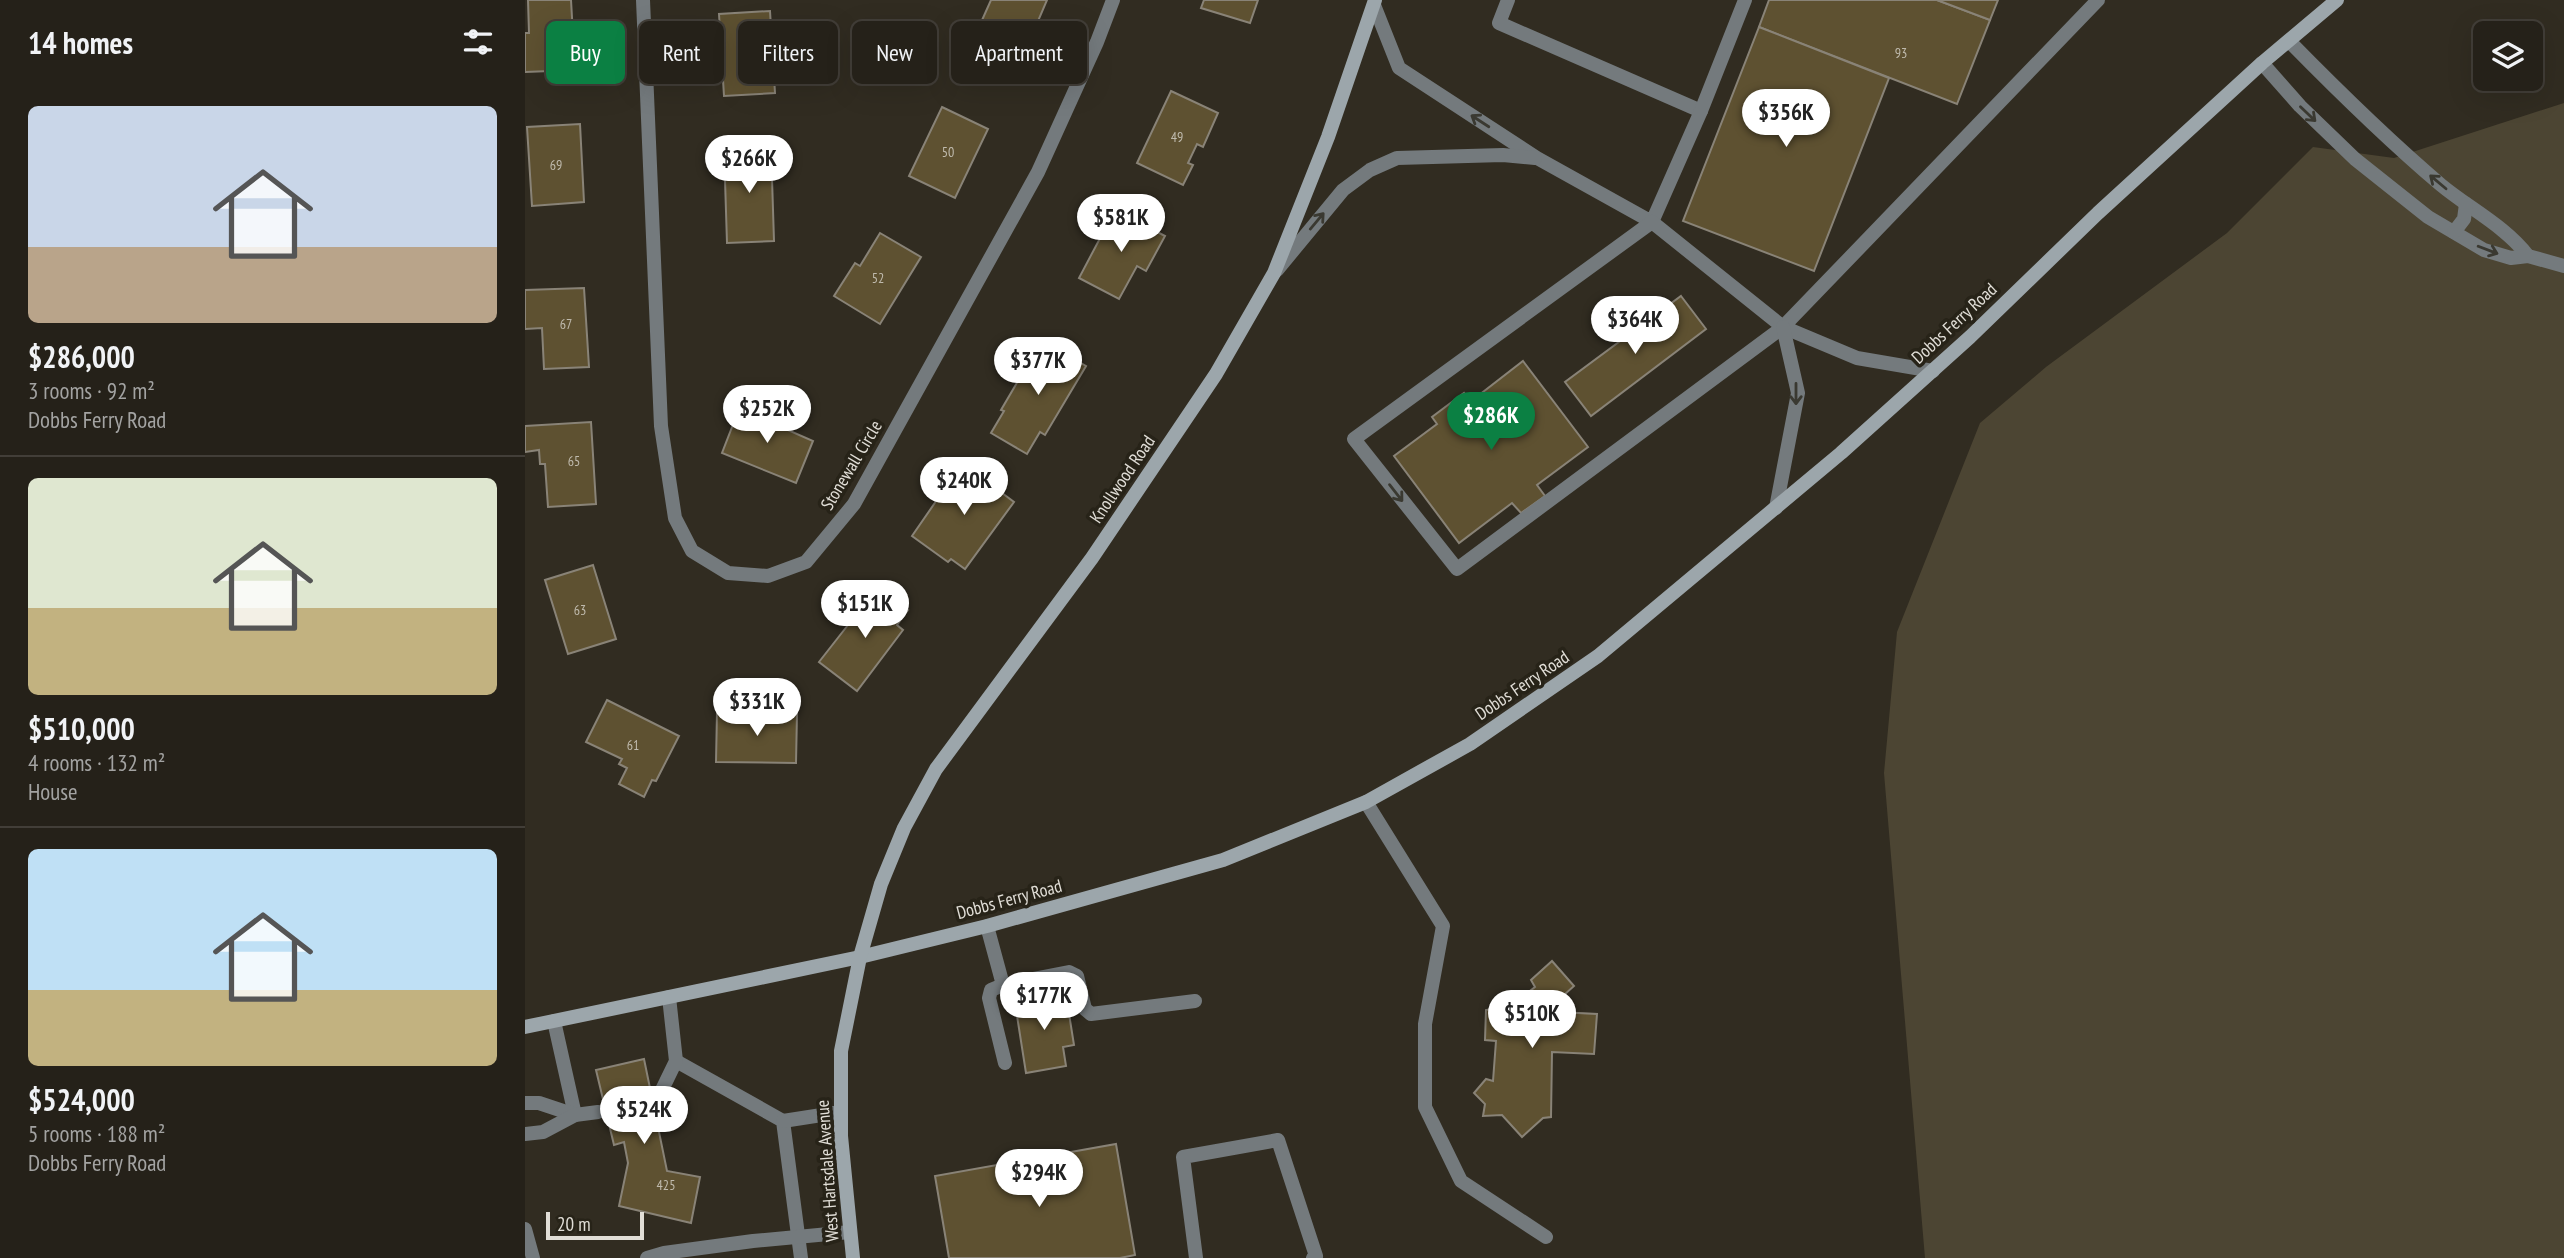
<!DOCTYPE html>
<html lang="en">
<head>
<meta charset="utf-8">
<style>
	:root { --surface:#252119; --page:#312e26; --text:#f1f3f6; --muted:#a3a3a2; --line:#423e38; --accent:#0b8043 }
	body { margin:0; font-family:"PT Sans Narrow",sans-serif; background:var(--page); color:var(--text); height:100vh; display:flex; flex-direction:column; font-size:26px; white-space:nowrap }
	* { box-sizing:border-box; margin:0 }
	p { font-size:23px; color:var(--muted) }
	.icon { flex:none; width:38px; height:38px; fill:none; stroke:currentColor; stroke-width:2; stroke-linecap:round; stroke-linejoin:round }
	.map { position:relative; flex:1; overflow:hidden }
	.details { display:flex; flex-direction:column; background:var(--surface); width:525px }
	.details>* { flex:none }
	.guide { position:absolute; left:21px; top:21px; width:665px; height:63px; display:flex; gap:14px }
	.controls { position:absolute; left:1948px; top:21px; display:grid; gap:14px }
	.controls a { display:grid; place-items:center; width:70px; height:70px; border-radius:10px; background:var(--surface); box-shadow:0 7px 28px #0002,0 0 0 2px var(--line); font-size:35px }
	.scale { position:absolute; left:21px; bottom:18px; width:98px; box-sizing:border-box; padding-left:7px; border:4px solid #e1ded7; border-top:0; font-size:19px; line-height:24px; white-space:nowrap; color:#e1ded7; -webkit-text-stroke:5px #272318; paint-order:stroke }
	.price { position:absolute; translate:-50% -60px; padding:0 16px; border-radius:24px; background:#fff; color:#222; font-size:23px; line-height:46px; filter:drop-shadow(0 2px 4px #0008) }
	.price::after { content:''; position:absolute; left:50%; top:42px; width:21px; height:16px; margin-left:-10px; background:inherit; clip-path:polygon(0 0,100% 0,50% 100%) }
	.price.active { background:var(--accent); color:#fff }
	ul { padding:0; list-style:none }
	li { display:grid; align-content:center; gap:14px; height:371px; padding:0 28px }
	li+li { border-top:2px solid var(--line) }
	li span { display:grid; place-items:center; height:217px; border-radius:10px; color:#555 }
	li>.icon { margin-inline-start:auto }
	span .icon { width:126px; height:126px; fill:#fffc; stroke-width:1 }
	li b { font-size:30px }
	h2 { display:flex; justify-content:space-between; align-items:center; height:84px; padding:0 28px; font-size:30px }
	.chip { padding:0 24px; border-radius:10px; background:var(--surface); box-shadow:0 7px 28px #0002,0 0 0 2px var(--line); font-size:24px; line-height:63px }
	.chip.active { background:var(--accent); color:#fff }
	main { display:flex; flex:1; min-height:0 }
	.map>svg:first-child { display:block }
	.green { fill:#4c4533 }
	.building { fill:#5e5131; stroke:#898377; stroke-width:2 }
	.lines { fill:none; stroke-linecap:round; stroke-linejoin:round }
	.service { stroke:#747a7d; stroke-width:14 }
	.minor { stroke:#747a7d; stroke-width:14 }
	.tertiary { stroke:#747a7d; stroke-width:14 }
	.secondary { stroke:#9ca6ab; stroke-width:14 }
	.oneway { stroke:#3a3931 }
	.labels { text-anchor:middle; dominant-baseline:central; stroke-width:7; stroke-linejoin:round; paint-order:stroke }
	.number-label { font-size:14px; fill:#c0bbae }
	.street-label { font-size:18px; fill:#e1ded7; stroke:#272318 }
</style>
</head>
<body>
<main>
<section class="details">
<h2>14 homes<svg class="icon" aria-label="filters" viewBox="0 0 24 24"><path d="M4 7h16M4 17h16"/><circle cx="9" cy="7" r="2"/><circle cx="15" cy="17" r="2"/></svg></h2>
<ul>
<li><span style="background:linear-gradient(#c9d6e8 65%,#b9a48a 0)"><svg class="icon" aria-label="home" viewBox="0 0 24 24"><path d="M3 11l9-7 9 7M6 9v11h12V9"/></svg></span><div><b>$286,000</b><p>3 rooms · 92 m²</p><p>Dobbs Ferry Road</p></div></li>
<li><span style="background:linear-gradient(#dfe7d0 60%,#c2b280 0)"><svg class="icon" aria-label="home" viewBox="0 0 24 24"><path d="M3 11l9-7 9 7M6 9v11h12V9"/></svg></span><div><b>$510,000</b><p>4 rooms · 132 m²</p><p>House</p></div></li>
<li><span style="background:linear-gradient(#bfe0f5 65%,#c2b280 0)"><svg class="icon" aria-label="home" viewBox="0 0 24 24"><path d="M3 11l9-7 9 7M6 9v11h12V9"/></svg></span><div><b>$524,000</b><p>5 rooms · 188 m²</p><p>Dobbs Ferry Road</p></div></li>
</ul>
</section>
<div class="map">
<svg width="2039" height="1258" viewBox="0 0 2039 1258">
	<rect width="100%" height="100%" fill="#312c21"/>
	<path class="green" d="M 2039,103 L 2039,1258 L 1400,1258 L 1359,773 L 1372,632 L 1455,423 L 1521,367 L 1702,233 L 1788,147 L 1869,158 Z"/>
	<g class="building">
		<path d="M 3,0 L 46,0 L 50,70 L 0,72 L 0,33 L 4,33 Z"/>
		<path d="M 466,0 L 522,0 L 493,68 L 445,47 Z"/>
		<path d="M 679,0 L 733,0 L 725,23 L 676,8 Z"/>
		<path d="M 1244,0 L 1412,0 L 1465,20 L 1432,104 L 1234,27 Z"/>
		<path d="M 1412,0 L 1473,0 L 1465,20 Z"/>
		<path d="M 245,11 L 250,93 L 199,96 L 194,14 Z"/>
		<path d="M 1234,27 L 1364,78 L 1289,271 L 1158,221 Z"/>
		<path d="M 646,91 L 693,113 L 678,147 L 672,144 L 663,163 L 668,165 L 658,185 L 612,163 Z"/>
		<path d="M 417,107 L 463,129 L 430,198 L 384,176 Z"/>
		<path d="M 55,124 L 59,202 L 7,206 L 2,127 Z"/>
		<path d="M 246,147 L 249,241 L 202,243 L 199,148 Z"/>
		<path d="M 590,210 L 640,236 L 621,271 L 612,266 L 594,299 L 554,278 Z"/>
		<path d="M 355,233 L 396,257 L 355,324 L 309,296 L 330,263 L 335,266 Z"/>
		<path d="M 59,288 L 64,367 L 19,369 L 17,328 L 0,329 L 0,290 Z"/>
		<path d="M 1156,296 L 1181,329 L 1066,416 L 1040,382 Z"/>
		<path d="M 517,340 L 561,366 L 520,435 L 515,432 L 502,454 L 466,433 L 479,411 L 476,410 Z"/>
		<path d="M 998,361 L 1063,447 L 1012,485 L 1020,496 L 996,513 L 987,503 L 934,543 L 869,456 L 912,424 L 907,417 L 939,393 L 945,402 Z"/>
		<path d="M 216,404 L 251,418 L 249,424 L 288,441 L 271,483 L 197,453 Z"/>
		<path d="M 66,422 L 71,504 L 23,507 L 20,464 L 15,464 L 14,450 L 0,452 L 0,426 Z"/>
		<path d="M 441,461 L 472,482 L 469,487 L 489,502 L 440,569 L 426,559 L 423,562 L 387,536 L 416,494 L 420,497 Z"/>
		<path d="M 68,565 L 91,639 L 43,654 L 20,580 Z"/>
		<path d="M 352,588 L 383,610 L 372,625 L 378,630 L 332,691 L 294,662 Z"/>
		<path d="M 82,700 L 154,736 L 131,781 L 127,780 L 119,797 L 94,784 L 102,768 L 94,764 L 97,759 L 61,742 Z"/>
		<path d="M 192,712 L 272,713 L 271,763 L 191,762 Z"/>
		<path d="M 1027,961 L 1049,986 L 1028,1005 L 1019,1003 L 1015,1011 L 1072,1014 L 1069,1054 L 1027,1052 L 1026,1117 L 1018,1118 L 997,1137 L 977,1115 L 958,1116 L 960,1104 L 949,1093 L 961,1079 L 968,1081 L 971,1041 L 960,1040 L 961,1010 L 987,1005 L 1010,987 L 1006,980 Z"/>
		<path d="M 541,995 L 549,1045 L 538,1047 L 541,1066 L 501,1073 L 490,1003 Z"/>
		<path d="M 119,1059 L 142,1171 L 175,1177 L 166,1223 L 94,1206 L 103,1163 L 99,1142 L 89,1145 L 71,1070 Z"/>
		<path d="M 591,1144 L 610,1255 L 595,1258 L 424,1258 L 410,1176 Z"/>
	</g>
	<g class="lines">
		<g class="service">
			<path d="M 983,0 L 974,23 L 1176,111"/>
			<path d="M 849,5 L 874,68 L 1012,158 L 1127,222 L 1176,111 L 1220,0"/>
			<path d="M 1764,41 C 1813,91 1863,140 1916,185 C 1945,209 1980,226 2003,256"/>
			<path d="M 1737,63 L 1775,106 L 1830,159 L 1903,217 L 1959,250 L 1986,258 L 2003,256 L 2039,266"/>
			<path d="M 1929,232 L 1939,219 L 1941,204"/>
			<path d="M 752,270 L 818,190 L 845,170 L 872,158 L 978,155 L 1010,158"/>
			<path d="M 1408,371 L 1332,358 L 1258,327 L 1127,222 L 829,439 L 932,569 L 1258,327 L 1573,0"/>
			<path d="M 1251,508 L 1273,393 L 1258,327"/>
			<path d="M 841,802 L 918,926 L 900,1024 L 900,1107 L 936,1181 L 1021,1237"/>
			<path d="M 462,926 L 478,985 L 544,972 L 552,976 L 560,1009 L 566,1014 L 670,1001"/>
			<path d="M 478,985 L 466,990 L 464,998 L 480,1063"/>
			<path d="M 29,1021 L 50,1115"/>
			<path d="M 151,1061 L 258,1121 L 276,1258"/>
			<path d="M 133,1098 L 151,1061 L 144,997"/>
			<path d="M 0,1103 L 14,1103 L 50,1115"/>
			<path d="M 258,1121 L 316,1112"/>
			<path d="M 0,1134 L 18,1132 L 50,1115 L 73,1112"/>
			<path d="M 122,1258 L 139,1253 L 228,1241 L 325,1232"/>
			<path d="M 671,1258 L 658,1157 L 753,1140 L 791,1256 L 788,1258"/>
		</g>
		<path class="minor" d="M 118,0 L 136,426 L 150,518 L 167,551 L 203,573 L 243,576 L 281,562 L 329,504 L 513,172 L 572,42 L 588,0"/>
		<path class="tertiary" d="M 0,1229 L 8,1258"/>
		<g class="secondary">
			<path d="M 0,1027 L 335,957 L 462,926 L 698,860 L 841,802 L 945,744 L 1073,656 L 1316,453 L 1445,337 L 1573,213 L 1737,63 L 1812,0"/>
			<path d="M 328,1258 L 316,1136 L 316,1051 L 335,957 L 356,884 L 379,828 L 411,769 L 567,558 L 691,374 L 749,273 L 803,137 L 850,0"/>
		</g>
	</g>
	<defs><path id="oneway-shaft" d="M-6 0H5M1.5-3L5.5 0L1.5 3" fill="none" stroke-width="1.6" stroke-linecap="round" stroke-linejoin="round" transform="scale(1.75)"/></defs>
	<g class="oneway">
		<use href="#oneway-shaft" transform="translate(1783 114) rotate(44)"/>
		<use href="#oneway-shaft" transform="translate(955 121) rotate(-147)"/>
		<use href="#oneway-shaft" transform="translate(1913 182) rotate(-140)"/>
		<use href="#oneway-shaft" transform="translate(792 221) rotate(-50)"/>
		<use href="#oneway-shaft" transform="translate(1963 250) rotate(21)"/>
		<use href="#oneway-shaft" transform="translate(1271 394) rotate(90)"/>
		<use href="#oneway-shaft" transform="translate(871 493) rotate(52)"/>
	</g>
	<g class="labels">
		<g class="number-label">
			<text x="1376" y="53">93</text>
			<text x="652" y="137">49</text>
			<text x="423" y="152">50</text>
			<text x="31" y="165">69</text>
			<text x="353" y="278">52</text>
			<text x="41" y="324">67</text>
			<text x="49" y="461">65</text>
			<text x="55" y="610">63</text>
			<text x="108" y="745">61</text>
			<text x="141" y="1185">425</text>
		</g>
		<g class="street-label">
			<text transform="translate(1429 323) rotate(-43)">Dobbs Ferry Road</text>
			<text transform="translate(326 465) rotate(-59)">Stonewall Circle</text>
			<text transform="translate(597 479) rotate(-56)">Knollwood Road</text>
			<text transform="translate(997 685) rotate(-34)">Dobbs Ferry Road</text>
			<text transform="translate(484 899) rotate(-15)">Dobbs Ferry Road</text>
			<text transform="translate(302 1171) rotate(-94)">West Hartsdale Avenue</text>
		</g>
	</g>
</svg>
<div class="controls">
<a><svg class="icon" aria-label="layers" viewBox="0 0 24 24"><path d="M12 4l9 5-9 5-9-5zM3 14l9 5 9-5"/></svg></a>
</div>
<div class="scale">20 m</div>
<b class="price" style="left:1261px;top:149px">$356K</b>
<b class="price" style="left:224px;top:195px">$266K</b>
<b class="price" style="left:596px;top:254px">$581K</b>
<b class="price" style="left:1110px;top:356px">$364K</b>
<b class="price" style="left:513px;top:397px">$377K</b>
<b class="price" style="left:242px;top:445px">$252K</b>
<b class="price active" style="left:966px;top:452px">$286K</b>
<b class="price" style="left:439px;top:517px">$240K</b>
<b class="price" style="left:340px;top:640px">$151K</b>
<b class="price" style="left:232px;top:738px">$331K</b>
<b class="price" style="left:519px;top:1032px">$177K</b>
<b class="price" style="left:1007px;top:1050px">$510K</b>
<b class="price" style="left:119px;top:1146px">$524K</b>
<b class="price" style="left:514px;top:1209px">$294K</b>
<div class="guide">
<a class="chip active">Buy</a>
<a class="chip">Rent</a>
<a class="chip">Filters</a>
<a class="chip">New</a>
<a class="chip">Apartment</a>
</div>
</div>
</main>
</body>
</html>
